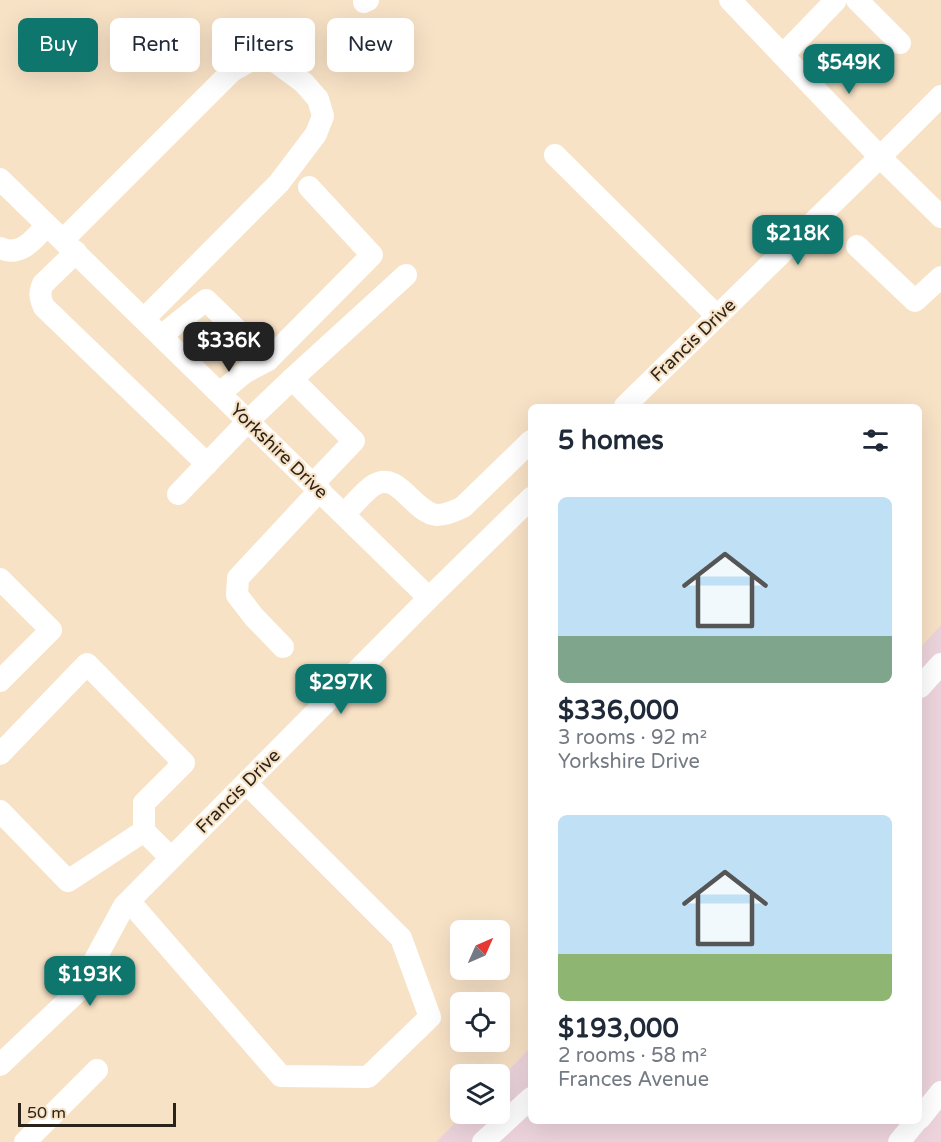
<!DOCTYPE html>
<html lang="en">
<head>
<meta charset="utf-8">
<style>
	:root { --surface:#fff; --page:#f6f6f7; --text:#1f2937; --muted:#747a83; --accent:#0f766e }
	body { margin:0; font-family:"Varela Round",sans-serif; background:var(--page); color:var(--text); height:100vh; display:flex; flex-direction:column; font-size:22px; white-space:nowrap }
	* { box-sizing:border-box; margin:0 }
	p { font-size:20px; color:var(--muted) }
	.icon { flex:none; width:33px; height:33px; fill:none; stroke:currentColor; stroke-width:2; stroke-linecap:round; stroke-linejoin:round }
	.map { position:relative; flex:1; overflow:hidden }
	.drawer { position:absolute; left:528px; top:404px; width:394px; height:720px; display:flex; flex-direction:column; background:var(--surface); border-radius:9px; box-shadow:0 6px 24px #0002 }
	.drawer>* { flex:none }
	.banner { position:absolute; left:18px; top:18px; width:420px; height:54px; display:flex; gap:12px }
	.needle { width:39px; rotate:45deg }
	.buttons { position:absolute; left:450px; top:920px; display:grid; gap:12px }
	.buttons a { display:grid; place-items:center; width:60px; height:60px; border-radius:9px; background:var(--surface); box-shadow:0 6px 24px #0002; font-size:30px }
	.scale { position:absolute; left:18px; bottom:15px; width:158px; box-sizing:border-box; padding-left:6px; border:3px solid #2b2319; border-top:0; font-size:16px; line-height:21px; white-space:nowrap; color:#2b2319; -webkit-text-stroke:4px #f8e2c6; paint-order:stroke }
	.price { position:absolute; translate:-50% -51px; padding:0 14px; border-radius:12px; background:var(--accent); color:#fff; font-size:20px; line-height:39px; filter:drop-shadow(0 2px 3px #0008) }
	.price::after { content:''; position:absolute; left:50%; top:36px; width:18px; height:14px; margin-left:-9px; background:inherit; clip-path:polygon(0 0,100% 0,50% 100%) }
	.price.selected { background:#222; color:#fff }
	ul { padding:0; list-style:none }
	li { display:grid; align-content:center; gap:12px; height:318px; padding:0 30px }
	li span { display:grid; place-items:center; height:186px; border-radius:9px; color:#555 }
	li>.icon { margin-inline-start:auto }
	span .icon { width:108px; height:108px; fill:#fffc; stroke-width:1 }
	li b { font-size:26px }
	h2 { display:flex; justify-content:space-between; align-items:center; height:72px; padding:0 30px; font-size:26px }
	.tag { padding:0 21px; border-radius:9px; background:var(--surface); box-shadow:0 6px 24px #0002; font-size:21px; line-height:54px }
	.tag.selected { background:var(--accent); color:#fff }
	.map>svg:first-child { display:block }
	.commercial { fill:#edd4dc }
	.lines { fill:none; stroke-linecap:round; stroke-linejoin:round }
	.minor { stroke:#fff; stroke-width:22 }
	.labels { text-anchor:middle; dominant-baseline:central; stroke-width:4.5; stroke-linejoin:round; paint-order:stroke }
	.street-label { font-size:18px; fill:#2b2319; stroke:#f8e2c6 }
</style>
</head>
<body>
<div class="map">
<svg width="941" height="1142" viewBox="0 0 941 1142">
	<rect width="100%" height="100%" fill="#f8e2c6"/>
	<path class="commercial" d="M 941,625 L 941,1142 L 436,1142 L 465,1113 L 500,1113 L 500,1079 L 531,1047 L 531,1120 L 920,1120 L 920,648 Z"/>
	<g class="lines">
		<g class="minor">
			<path d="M 730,0 L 880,157 L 941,217"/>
			<path d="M 857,0 L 900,43"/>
			<path d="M 364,2 L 368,0"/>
			<path d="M 783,55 L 836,0"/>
			<path d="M 555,155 L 717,316"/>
			<path d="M 0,179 L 429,598"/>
			<path d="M 63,240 L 232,71 L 253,59 L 273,60 L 304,83 L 318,99 L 323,116 L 316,134 L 279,183 L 144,319"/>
			<path d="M 857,246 L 915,301 L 941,277"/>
			<path d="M 0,248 C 21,258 35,238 47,225"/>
			<path d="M 76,252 L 43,284 C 39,293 40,298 44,307 L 207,464"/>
			<path d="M 161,336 L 206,300 L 268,360"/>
			<path d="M 292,379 L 406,275"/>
			<path d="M 220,393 L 244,373 L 268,360 L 372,255 L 309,187"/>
			<path d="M 625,406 L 880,157 L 941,96"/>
			<path d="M 178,494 L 248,421 L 292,379 L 354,441 L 313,484"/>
			<path d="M 344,514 C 353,506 364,491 374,485 C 399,470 413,513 437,515 C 446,515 455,511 463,507 L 531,441"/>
			<path d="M 0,579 L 51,630 L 0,681"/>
			<path d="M 283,647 L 254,617 L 237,595 L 238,578 L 320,490"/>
			<path d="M 920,687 L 941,664"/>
			<path d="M 0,754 L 87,664 L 184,763 L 144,803 L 144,831 L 171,858"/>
			<path d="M 0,811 L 68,881 L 144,831"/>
			<path d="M 129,901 L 281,1076 L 368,1077 L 430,1017 L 401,938 L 246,783"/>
			<path d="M 0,1065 L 78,991 L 124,906 L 429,598 L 531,498"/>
			<path d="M 920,1118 L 941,1092"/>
			<path d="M 25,1142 L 97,1070"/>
			<path d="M 483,1142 L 531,1098"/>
			<path d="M 899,1142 L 917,1120"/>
		</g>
	</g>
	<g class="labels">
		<g class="street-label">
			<text transform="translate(693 340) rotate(-44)">Francis Drive</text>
			<text transform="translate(279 451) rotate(44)">Yorkshire Drive</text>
			<text transform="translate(238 791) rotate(-45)">Francis Drive</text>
		</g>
	</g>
</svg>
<div class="buttons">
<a><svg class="needle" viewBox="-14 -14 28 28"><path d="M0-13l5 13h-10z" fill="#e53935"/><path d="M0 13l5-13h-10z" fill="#747a83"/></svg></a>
<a><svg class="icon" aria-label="locate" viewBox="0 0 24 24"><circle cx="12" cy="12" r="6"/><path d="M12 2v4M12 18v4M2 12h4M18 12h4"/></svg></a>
<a><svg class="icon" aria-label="layers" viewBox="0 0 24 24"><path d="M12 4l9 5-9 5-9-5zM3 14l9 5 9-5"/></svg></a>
</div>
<div class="scale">50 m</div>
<b class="price" style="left:849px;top:95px">$549K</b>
<b class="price" style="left:798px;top:266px">$218K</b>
<b class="price selected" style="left:229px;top:373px">$336K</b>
<b class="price" style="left:341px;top:715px">$297K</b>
<b class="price" style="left:90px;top:1007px">$193K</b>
<div class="banner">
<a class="tag selected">Buy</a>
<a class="tag">Rent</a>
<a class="tag">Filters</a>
<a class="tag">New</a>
</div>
<section class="drawer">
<h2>5 homes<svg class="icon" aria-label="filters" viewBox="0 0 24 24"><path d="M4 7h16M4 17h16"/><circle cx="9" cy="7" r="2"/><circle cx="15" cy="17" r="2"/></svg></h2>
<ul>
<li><span style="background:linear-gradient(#bfe0f5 75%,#7fa58c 0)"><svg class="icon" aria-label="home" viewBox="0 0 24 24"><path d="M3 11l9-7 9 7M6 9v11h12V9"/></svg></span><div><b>$336,000</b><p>3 rooms · 92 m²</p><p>Yorkshire Drive</p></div></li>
<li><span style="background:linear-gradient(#bfe0f5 75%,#8fb573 0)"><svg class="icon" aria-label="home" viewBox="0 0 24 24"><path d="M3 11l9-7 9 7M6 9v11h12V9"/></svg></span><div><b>$193,000</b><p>2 rooms · 58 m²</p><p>Frances Avenue</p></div></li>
</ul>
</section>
</div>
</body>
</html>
